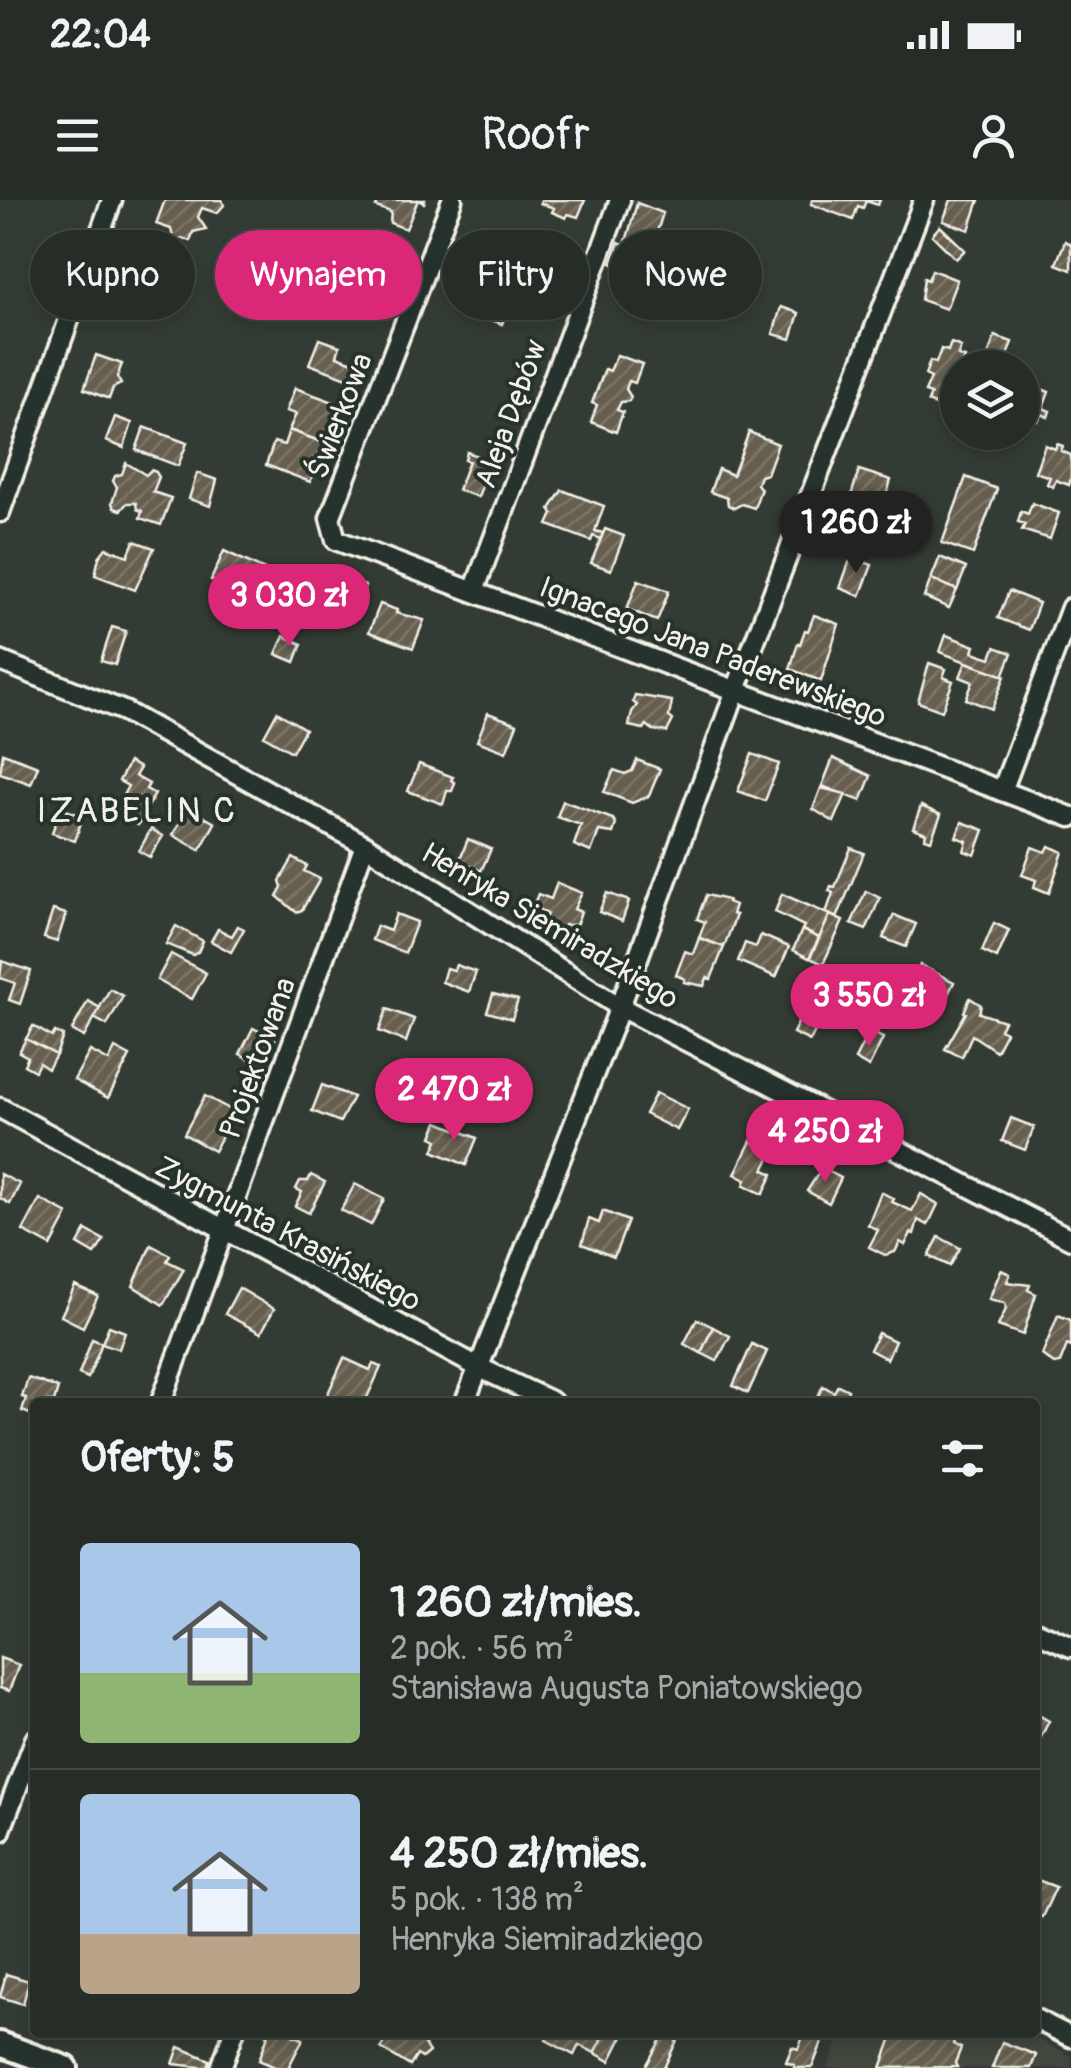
<!DOCTYPE html>
<html lang="pl">
<head>
<meta charset="utf-8">
<style>
	:root { --surface:#262d27; --page:#323933; --text:#f1f3f6; --muted:#a4a8a7; --line:#424944; --accent:#db2777 }
	body { margin:0; font-family:Pangolin,sans-serif; background:var(--page); color:var(--text); height:100vh; display:flex; flex-direction:column; font-size:38px; white-space:nowrap }
	* { box-sizing:border-box; margin:0 }
	p { font-size:32px; color:var(--muted) }
	.icon { flex:none; width:55px; height:55px; fill:none; stroke:currentColor; stroke-width:2; stroke-linecap:round; stroke-linejoin:round }
	.map { position:relative; flex:1; overflow:hidden }
	.panel { position:absolute; left:30px; top:1198px; width:1010px; height:640px; display:flex; flex-direction:column; background:var(--surface); border-radius:10px; box-shadow:0 5px 15px #0003,0 0 0 2px var(--line) }
	.panel>* { flex:none }
	.guide { position:absolute; left:30px; top:30px; width:1012px; height:90px; display:flex; gap:20px }
	.tools { position:absolute; left:940px; top:150px; display:grid; gap:20px }
	.tools a { display:grid; place-items:center; width:100px; height:100px; border-radius:50%; background:var(--surface); box-shadow:0 5px 15px #0003,0 0 0 2px var(--line); font-size:50px }
	.price { position:absolute; translate:-50% -85px; padding:0 22px; border-radius:35px; background:var(--accent); color:#fff; font-size:32px; line-height:65px; filter:drop-shadow(0 2px 5px #0008) }
	.price::after { content:''; position:absolute; left:50%; top:60px; width:30px; height:22px; margin-left:-15px; background:inherit; clip-path:polygon(0 0,100% 0,50% 100%) }
	.price.on { background:#222; color:#fff }
	ul { padding:0; list-style:none }
	li { display:flex; align-items:center; gap:30px; height:250px; padding:0 50px }
	li+li { border-top:2px solid var(--line) }
	li span { display:grid; place-items:center; flex:none; width:280px; height:200px; border-radius:10px; color:#555 }
	li>.icon { margin-inline-start:auto }
	span .icon { width:120px; height:120px; fill:#fffc; stroke-width:1 }
	li b { font-size:42px }
	h2 { display:flex; justify-content:space-between; align-items:center; height:120px; padding:0 50px; font-size:42px }
	.pill { padding:0 35px; border-radius:45px; background:var(--surface); box-shadow:0 5px 15px #0003,0 0 0 2px var(--line); font-size:35px; line-height:90px }
	.pill.on { background:var(--accent); color:#fff }
	.status { display:flex; justify-content:space-between; align-items:center; height:70px; padding:0 50px; background:var(--surface); direction:ltr }
	.status svg { height:28px; fill:currentColor }
	header { display:flex; justify-content:space-between; align-items:center; height:130px; padding:0 50px; background:var(--surface); font-size:45px; font-weight:600 }
	.map>svg:first-child { display:block }
	.built { fill:#42463c }
	.building { fill:url(#building-hatch); stroke:#f4f1e8; stroke-width:2.5 }
	.lines { fill:none; stroke-linecap:round; stroke-linejoin:round }
	.minor-casing { stroke:#f4f1e8; stroke-width:25 }
	.tertiary-casing { stroke:#f4f1e8; stroke-width:30 }
	.minor { stroke:#26332d; stroke-width:18 }
	.tertiary { stroke:#26332d; stroke-width:22 }
	.labels { text-anchor:middle; dominant-baseline:central; stroke-width:8; stroke-linejoin:round; paint-order:stroke }
	.street-label { font-size:30px; fill:#f4f1e8; stroke:#26332d }
	.quarter-label { font-size:35px; letter-spacing:2.5px; fill:#f4f1e8; stroke:#26332d }
</style>
</head>
<body>
<div class="status"><b>22:04</b><svg viewBox="0 0 49 12"><path d="M0 12V9h3v3zM5 12V6h3v6zM10 12V3h3v9zM15 12V0h3v12zM26 1h20v11H26zM47 4h2v5h-2z"/></svg></div>
<header><svg class="icon" aria-label="menu" viewBox="0 0 24 24"><path d="M4 6h16M4 12h16M4 18h16"/></svg>Roofr<svg class="icon" aria-label="person" viewBox="0 0 24 24"><circle cx="12" cy="8" r="4"/><path d="M4 21q1-7 8-7t8 7"/></svg></header>
<div class="map">
<svg width="1071" height="1868" viewBox="0 0 1071 1868">
	<defs>
		<pattern id="building-hatch" width="6" height="6" patternUnits="userSpaceOnUse" patternTransform="scale(2.5)"><rect width="6" height="6" fill="#665e4f"/><path d="M-1 1l2-2M0 6l6-6M5 7l2-2" fill="none" stroke="#7c7668"/></pattern>
	</defs>
	<rect width="100%" height="100%" fill="#333c34"/>
	<filter id="ink" filterUnits="userSpaceOnUse"><feTurbulence type="fractalNoise" baseFrequency=".01" numOctaves="2"/><feDisplacementMap in="SourceGraphic" scale="20" xChannelSelector="R" yChannelSelector="G"/><feConvolveMatrix kernelMatrix="1 2 1 2 8 2 1 2 1" color-interpolation-filters="sRGB"/></filter>
	<g filter="url(#ink)">
		<path class="built" d="M 841,1832 L 1025,1833 L 1071,1856 L 1071,1868 L 828,1868 Z"/>
		<g class="building">
			<path d="M 165,0 L 222,0 L 224,5 L 217,13 L 202,8 L 198,17 L 206,29 L 193,32 L 190,41 L 182,38 L 174,42 L 171,29 L 156,24 Z"/>
			<path d="M 379,0 L 425,0 L 424,3 L 418,0 L 406,29 L 390,23 L 391,12 L 376,7 Z"/>
			<path d="M 541,0 L 585,0 L 578,17 L 568,14 L 566,18 L 552,12 L 554,8 L 540,3 Z"/>
			<path d="M 812,0 L 880,0 L 878,5 L 866,1 L 863,8 L 858,6 L 853,20 L 811,4 Z"/>
			<path d="M 951,0 L 979,0 L 969,30 L 943,21 Z"/>
			<path d="M 637,3 L 663,13 L 650,54 L 656,56 L 647,80 L 611,63 L 619,42 L 625,45 Z"/>
			<path d="M 940,26 L 965,50 L 956,59 L 932,35 Z"/>
			<path d="M 1065,41 L 1071,44 L 1071,70 L 1056,64 Z"/>
			<path d="M 932,70 L 957,80 L 946,109 L 921,100 L 924,78 L 928,80 Z"/>
			<path d="M 482,82 L 513,93 L 502,124 L 474,113 L 478,102 L 471,99 Z"/>
			<path d="M 781,107 L 799,113 L 791,139 L 773,134 Z"/>
			<path d="M 995,136 L 1012,142 L 1005,162 L 988,156 Z"/>
			<path d="M 319,139 L 340,146 L 337,156 L 356,163 L 350,179 L 309,164 Z"/>
			<path d="M 951,143 L 961,147 L 958,156 L 965,158 L 961,168 L 958,168 L 948,201 L 942,198 L 939,207 L 928,202 L 931,194 L 925,192 L 931,178 L 925,175 L 930,161 L 936,163 L 941,149 L 948,151 Z"/>
			<path d="M 96,155 L 122,164 L 117,177 L 121,184 L 113,188 L 109,199 L 84,189 Z"/>
			<path d="M 617,155 L 642,164 L 635,183 L 629,181 L 626,189 L 631,197 L 629,201 L 621,202 L 617,210 L 623,212 L 616,232 L 591,222 L 597,205 L 592,203 L 605,169 L 610,171 Z"/>
			<path d="M 1029,184 L 1049,192 L 1043,208 L 1050,211 L 1048,217 L 1041,214 L 1038,221 L 1022,216 L 1022,202 Z"/>
			<path d="M 295,188 L 339,204 L 327,244 L 289,230 L 296,214 L 286,211 Z"/>
			<path d="M 115,217 L 132,223 L 124,248 L 106,241 Z"/>
			<path d="M 144,227 L 187,243 L 178,266 L 136,250 Z"/>
			<path d="M 289,230 L 327,244 L 310,282 L 266,265 L 274,242 L 284,245 Z"/>
			<path d="M 749,232 L 778,244 L 767,274 L 760,276 L 757,284 L 761,289 L 754,308 L 742,304 L 734,308 L 728,305 L 727,298 L 710,292 L 718,269 L 733,275 Z"/>
			<path d="M 1057,244 L 1063,246 L 1061,251 L 1071,255 L 1071,279 L 1069,285 L 1056,280 L 1053,287 L 1047,284 L 1050,277 L 1035,272 L 1045,245 L 1055,249 Z"/>
			<path d="M 467,252 L 491,261 L 478,297 L 458,290 L 469,261 L 465,260 Z"/>
			<path d="M 126,263 L 146,275 L 151,270 L 156,272 L 159,277 L 153,292 L 171,298 L 161,325 L 140,318 L 142,311 L 137,309 L 136,303 L 127,303 L 121,310 L 114,308 L 112,303 L 117,287 L 113,281 L 115,276 L 122,274 Z"/>
			<path d="M 859,270 L 891,280 L 883,306 L 851,296 Z"/>
			<path d="M 197,273 L 217,280 L 210,306 L 189,299 Z"/>
			<path d="M 966,277 L 997,289 L 973,354 L 942,343 Z"/>
			<path d="M 562,290 L 604,306 L 595,331 L 603,333 L 601,339 L 593,336 L 591,341 L 548,325 L 553,314 L 550,309 Z"/>
			<path d="M 1032,303 L 1059,313 L 1050,339 L 1022,330 L 1025,324 L 1018,322 L 1021,311 L 1028,314 Z"/>
			<path d="M 605,329 L 624,336 L 611,370 L 591,363 Z"/>
			<path d="M 134,341 L 154,348 L 135,390 L 95,375 L 99,357 L 106,348 L 128,356 Z"/>
			<path d="M 224,351 L 267,371 L 254,400 L 211,380 Z"/>
			<path d="M 851,357 L 872,365 L 860,396 L 840,388 Z"/>
			<path d="M 940,357 L 966,368 L 957,390 L 931,379 Z"/>
			<path d="M 340,377 L 365,386 L 358,404 L 333,395 Z"/>
			<path d="M 931,379 L 957,390 L 949,408 L 924,397 Z"/>
			<path d="M 638,380 L 669,391 L 657,421 L 627,409 Z"/>
			<path d="M 1009,391 L 1039,403 L 1029,430 L 998,418 Z"/>
			<path d="M 380,404 L 397,410 L 396,413 L 424,420 L 413,448 L 369,432 Z"/>
			<path d="M 814,415 L 839,424 L 821,481 L 790,469 L 798,443 L 800,444 L 805,430 L 808,431 Z"/>
			<path d="M 112,427 L 126,431 L 115,465 L 101,461 Z"/>
			<path d="M 946,435 L 975,446 L 973,452 L 991,458 L 995,447 L 1012,453 L 1003,476 L 940,452 Z"/>
			<path d="M 284,436 L 302,444 L 295,462 L 276,454 Z"/>
			<path d="M 966,462 L 1005,476 L 992,509 L 966,499 L 973,482 L 960,477 Z"/>
			<path d="M 929,463 L 946,469 L 943,477 L 953,481 L 942,511 L 918,502 Z"/>
			<path d="M 635,495 L 672,501 L 669,517 L 673,520 L 667,532 L 653,530 L 647,525 L 644,529 L 629,526 L 632,512 L 637,505 L 633,502 Z"/>
			<path d="M 277,512 L 305,529 L 292,552 L 264,536 Z"/>
			<path d="M 488,513 L 517,524 L 506,552 L 477,541 Z"/>
			<path d="M 3,553 L 38,566 L 31,584 L 0,573 Z"/>
			<path d="M 752,554 L 779,564 L 765,601 L 738,591 Z"/>
			<path d="M 833,558 L 871,576 L 861,601 L 822,586 Z"/>
			<path d="M 637,560 L 660,569 L 649,596 L 632,603 L 604,592 L 614,570 L 625,574 L 632,571 Z"/>
			<path d="M 129,562 L 140,568 L 135,576 L 149,584 L 146,589 L 155,594 L 138,625 L 114,612 L 128,586 L 119,581 Z"/>
			<path d="M 419,564 L 453,577 L 451,580 L 455,583 L 452,591 L 447,591 L 443,604 L 408,591 Z"/>
			<path d="M 821,588 L 846,594 L 834,622 L 813,609 Z"/>
			<path d="M 563,601 L 613,619 L 616,624 L 613,633 L 599,631 L 591,652 L 574,645 L 581,625 L 557,617 Z"/>
			<path d="M 921,606 L 941,615 L 931,640 L 925,638 L 926,633 L 913,628 Z"/>
			<path d="M 60,608 L 83,616 L 75,641 L 52,633 Z"/>
			<path d="M 188,608 L 215,623 L 200,650 L 173,635 Z"/>
			<path d="M 962,622 L 984,630 L 975,655 L 964,651 L 967,641 L 956,637 Z"/>
			<path d="M 151,629 L 163,636 L 150,657 L 139,651 Z"/>
			<path d="M 468,639 L 491,649 L 481,671 L 459,661 Z"/>
			<path d="M 1049,646 L 1063,652 L 1049,693 L 1034,687 L 1036,680 L 1022,675 L 1032,647 L 1046,652 Z"/>
			<path d="M 851,648 L 864,653 L 837,718 L 826,713 L 833,693 L 829,691 L 831,686 L 835,687 Z"/>
			<path d="M 293,658 L 307,666 L 304,671 L 320,679 L 302,710 L 296,712 L 277,696 L 282,687 L 280,681 Z"/>
			<path d="M 557,683 L 582,693 L 574,709 L 581,712 L 576,725 L 564,725 L 561,733 L 541,724 L 547,714 L 533,706 L 538,694 L 551,699 Z"/>
			<path d="M 866,691 L 880,698 L 866,730 L 851,724 Z"/>
			<path d="M 607,693 L 629,701 L 622,721 L 599,712 Z"/>
			<path d="M 782,694 L 830,715 L 819,738 L 802,730 L 804,726 L 775,712 Z"/>
			<path d="M 706,695 L 728,700 L 727,702 L 735,705 L 732,714 L 736,715 L 724,747 L 699,738 L 705,722 L 697,719 Z"/>
			<path d="M 53,710 L 66,714 L 57,742 L 44,738 Z"/>
			<path d="M 396,714 L 417,722 L 405,753 L 372,740 L 377,726 L 390,731 Z"/>
			<path d="M 830,715 L 843,721 L 823,764 L 810,758 Z"/>
			<path d="M 894,715 L 916,724 L 906,747 L 883,738 Z"/>
			<path d="M 994,723 L 1009,730 L 997,758 L 982,751 Z"/>
			<path d="M 176,726 L 203,741 L 198,752 L 193,755 L 166,744 Z"/>
			<path d="M 238,726 L 244,729 L 231,752 L 211,741 L 218,729 L 232,736 Z"/>
			<path d="M 802,730 L 819,738 L 809,758 L 793,750 Z"/>
			<path d="M 761,735 L 789,747 L 776,777 L 738,761 L 745,743 L 756,747 Z"/>
			<path d="M 699,738 L 724,747 L 711,779 L 707,778 L 704,786 L 684,782 L 685,779 L 676,775 L 685,751 L 693,754 Z"/>
			<path d="M 171,754 L 206,773 L 192,799 L 157,780 Z"/>
			<path d="M 2,761 L 31,771 L 20,804 L 9,800 L 15,783 L 0,778 Z"/>
			<path d="M 456,765 L 476,772 L 469,792 L 442,782 L 446,768 L 454,770 Z"/>
			<path d="M 920,765 L 954,782 L 939,812 L 905,796 L 910,786 L 904,783 L 910,770 L 916,773 Z"/>
			<path d="M 110,789 L 123,796 L 107,825 L 94,818 Z"/>
			<path d="M 493,794 L 518,800 L 512,819 L 487,812 Z"/>
			<path d="M 970,798 L 981,805 L 979,813 L 1004,821 L 1000,829 L 1006,832 L 996,851 L 972,835 L 962,857 L 945,849 L 966,813 L 964,812 Z"/>
			<path d="M 88,801 L 100,808 L 84,837 L 72,830 Z"/>
			<path d="M 807,805 L 824,813 L 810,841 L 793,833 Z"/>
			<path d="M 387,809 L 414,819 L 406,842 L 379,831 Z"/>
			<path d="M 33,826 L 52,837 L 55,832 L 63,836 L 56,855 L 26,839 Z"/>
			<path d="M 253,828 L 275,839 L 261,865 L 240,854 Z"/>
			<path d="M 869,831 L 883,838 L 869,867 L 855,859 Z"/>
			<path d="M 26,839 L 56,855 L 48,869 L 39,863 L 35,871 L 24,865 L 28,857 L 19,852 Z"/>
			<path d="M 115,848 L 130,856 L 108,898 L 74,880 L 90,851 L 109,861 Z"/>
			<path d="M 322,885 L 353,897 L 340,922 L 312,911 Z"/>
			<path d="M 656,893 L 688,909 L 677,930 L 645,914 Z"/>
			<path d="M 205,896 L 235,912 L 214,951 L 184,934 Z"/>
			<path d="M 1011,918 L 1034,927 L 1025,950 L 1002,941 Z"/>
			<path d="M 438,922 L 477,938 L 466,965 L 433,951 L 438,940 L 432,937 Z"/>
			<path d="M 751,941 L 773,952 L 764,970 L 773,974 L 763,994 L 744,985 L 746,980 L 735,974 Z"/>
			<path d="M 822,968 L 841,978 L 829,1003 L 807,991 Z"/>
			<path d="M 0,974 L 20,984 L 10,1004 L 0,998 Z"/>
			<path d="M 311,975 L 325,982 L 309,1013 L 295,1006 L 302,992 L 296,989 L 300,981 L 308,981 Z"/>
			<path d="M 355,984 L 384,999 L 371,1025 L 341,1010 Z"/>
			<path d="M 881,992 L 894,999 L 892,1002 L 912,1011 L 921,994 L 938,1004 L 928,1025 L 918,1020 L 914,1034 L 911,1033 L 905,1045 L 900,1042 L 895,1052 L 885,1055 L 869,1047 L 878,1030 L 868,1025 Z"/>
			<path d="M 40,999 L 68,1014 L 51,1046 L 23,1031 Z"/>
			<path d="M 603,1011 L 628,1021 L 614,1057 L 582,1044 L 589,1019 L 599,1023 Z"/>
			<path d="M 86,1030 L 104,1040 L 95,1054 L 78,1044 Z"/>
			<path d="M 939,1037 L 960,1048 L 950,1066 L 929,1056 Z"/>
			<path d="M 151,1045 L 170,1055 L 167,1061 L 184,1069 L 163,1105 L 133,1086 Z"/>
			<path d="M 1001,1070 L 1010,1074 L 1007,1082 L 1030,1085 L 1028,1090 L 1036,1094 L 1023,1135 L 998,1126 L 1006,1109 L 1005,1103 L 989,1099 Z"/>
			<path d="M 75,1086 L 98,1096 L 83,1127 L 61,1116 Z"/>
			<path d="M 239,1088 L 274,1109 L 261,1133 L 225,1114 Z"/>
			<path d="M 1058,1115 L 1071,1120 L 1071,1147 L 1067,1145 L 1060,1163 L 1054,1164 L 1042,1155 Z"/>
			<path d="M 697,1119 L 713,1127 L 701,1153 L 684,1144 Z"/>
			<path d="M 109,1126 L 125,1132 L 119,1149 L 102,1143 Z"/>
			<path d="M 713,1127 L 730,1136 L 717,1161 L 701,1153 Z"/>
			<path d="M 878,1133 L 895,1141 L 887,1159 L 870,1150 Z"/>
			<path d="M 92,1139 L 102,1143 L 88,1178 L 79,1174 Z"/>
			<path d="M 752,1144 L 767,1151 L 748,1193 L 733,1186 Z"/>
			<path d="M 344,1158 L 370,1170 L 373,1164 L 381,1167 L 365,1202 L 325,1200 Z"/>
			<path d="M 28,1178 L 58,1188 L 54,1202 L 35,1202 L 35,1216 L 22,1211 L 26,1198 L 22,1197 Z"/>
			<path d="M 838,1185 L 848,1190 L 846,1202 L 815,1202 L 823,1186 L 834,1192 Z"/>
			<path d="M 0,1458 L 19,1465 L 9,1491 L 0,1488 Z"/>
			<path d="M 1035,1513 L 1049,1521 L 1035,1549 Z"/>
			<path d="M 1035,1679 L 1056,1687 L 1042,1717 L 1035,1713 Z"/>
			<path d="M 6,1774 L 29,1781 L 23,1804 L 0,1797 Z"/>
			<path d="M 264,1832 L 285,1832 L 303,1839 L 288,1868 L 277,1868 L 259,1860 L 268,1835 Z"/>
			<path d="M 391,1832 L 431,1833 L 424,1844 L 429,1852 L 422,1858 L 417,1855 L 410,1866 L 381,1848 Z"/>
			<path d="M 550,1832 L 606,1832 L 595,1853 L 579,1845 L 574,1855 L 546,1840 Z"/>
			<path d="M 606,1832 L 625,1832 L 610,1861 L 595,1853 Z"/>
			<path d="M 665,1832 L 678,1838 L 664,1868 L 645,1868 Z"/>
			<path d="M 801,1832 L 826,1832 L 812,1868 L 794,1868 L 795,1865 L 786,1862 L 792,1847 L 798,1849 L 804,1834 Z"/>
			<path d="M 894,1832 L 957,1832 L 953,1844 L 961,1848 L 955,1863 L 957,1867 L 881,1868 Z"/>
			<path d="M 1002,1842 L 1036,1855 L 1031,1868 L 992,1868 Z"/>
			<path d="M 179,1847 L 210,1860 L 208,1868 L 173,1864 Z"/>
		</g>
		<g class="lines">
			<g class="minor-casing">
				<g id="minor">
					<path d="M 452,0 L 330,318 L 336,340 L 1071,617"/>
					<path d="M 0,312 L 112,0"/>
					<path d="M 474,391 L 620,0"/>
					<path d="M 0,461 L 124,511 L 365,645 L 620,807 L 1071,1039"/>
					<path d="M 1002,591 L 1071,408"/>
					<path d="M 0,908 L 478,1167 L 552,1202"/>
					<path d="M 161,1202 L 365,645"/>
					<path d="M 465,1202 L 620,807 L 736,490 L 924,0"/>
					<path d="M 1035,1431 L 1071,1447"/>
					<path d="M 0,1632 L 35,1540"/>
					<path d="M 1035,1819 L 1071,1837"/>
					<path d="M 221,1868 L 234,1832"/>
				</g>
			</g>
			<g class="tertiary-casing">
				<path id="tertiary" d="M 0,1844 L 66,1868"/>
			</g>
			<use href="#minor" class="minor"/>
			<use href="#tertiary" class="tertiary"/>
		</g>
	</g>
	<g class="labels">
		<g class="street-label">
			<text transform="translate(511 214) rotate(-70)">Aleja Dębów</text>
			<text transform="translate(340 216) rotate(-69)">Świerkowa</text>
			<text transform="translate(713 452) rotate(21)">Ignacego Jana Paderewskiego</text>
			<text transform="translate(550 726) rotate(31)">Henryka Siemiradzkiego</text>
			<text transform="translate(258 858) rotate(-70)">Projektowana</text>
			<text transform="translate(288 1034) rotate(28)">Zygmunta Krasińskiego</text>
		</g>
		<g class="quarter-label">
			<text x="137" y="611">IZABELIN C</text>
		</g>
	</g>
</svg>
<div class="tools">
<a><svg class="icon" aria-label="layers" viewBox="0 0 24 24"><path d="M12 4l9 5-9 5-9-5zM3 14l9 5 9-5"/></svg></a>
</div>
<b class="price on" style="left:856px;top:376px">1 260 zł</b>
<b class="price" style="left:289px;top:449px">3 030 zł</b>
<b class="price" style="left:869px;top:849px">3 550 zł</b>
<b class="price" style="left:454px;top:943px">2 470 zł</b>
<b class="price" style="left:825px;top:985px">4 250 zł</b>
<div class="guide">
<a class="pill">Kupno</a>
<a class="pill on">Wynajem</a>
<a class="pill">Filtry</a>
<a class="pill">Nowe</a>
</div>
<section class="panel">
<h2>Oferty: 5<svg class="icon" aria-label="filters" viewBox="0 0 24 24"><path d="M4 7h16M4 17h16"/><circle cx="9" cy="7" r="2"/><circle cx="15" cy="17" r="2"/></svg></h2>
<ul>
<li><span style="background:linear-gradient(#a9c7e8 65%,#8fb573 0)"><svg class="icon" aria-label="home" viewBox="0 0 24 24"><path d="M3 11l9-7 9 7M6 9v11h12V9"/></svg></span><div><b>1 260 zł/mies.</b><p>2 pok. · 56 m²</p><p>Stanisława Augusta Poniatowskiego</p></div></li>
<li><span style="background:linear-gradient(#a9c7e8 70%,#b9a48a 0)"><svg class="icon" aria-label="home" viewBox="0 0 24 24"><path d="M3 11l9-7 9 7M6 9v11h12V9"/></svg></span><div><b>4 250 zł/mies.</b><p>5 pok. · 138 m²</p><p>Henryka Siemiradzkiego</p></div></li>
</ul>
</section>
</div>
</body>
</html>
